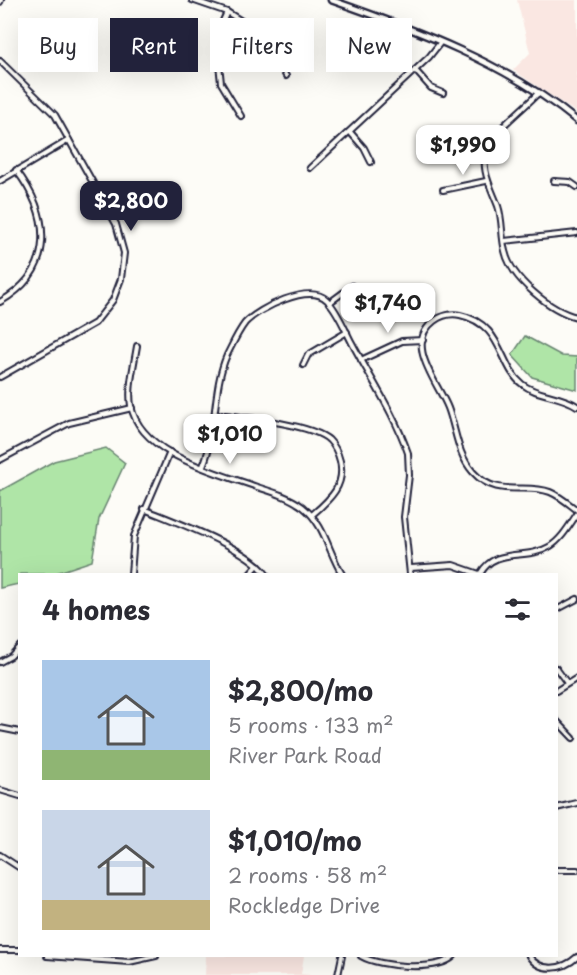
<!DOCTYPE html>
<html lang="en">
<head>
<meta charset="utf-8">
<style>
	:root { --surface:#fff; --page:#f2f2f3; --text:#2b2b33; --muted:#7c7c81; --accent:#22223b }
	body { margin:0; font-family:"Playpen Sans",sans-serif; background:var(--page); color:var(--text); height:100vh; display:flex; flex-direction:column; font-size:22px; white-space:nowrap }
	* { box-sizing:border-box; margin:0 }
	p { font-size:20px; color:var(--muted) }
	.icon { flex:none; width:33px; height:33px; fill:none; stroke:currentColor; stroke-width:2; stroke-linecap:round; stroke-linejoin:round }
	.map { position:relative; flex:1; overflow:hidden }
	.drawer { position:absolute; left:18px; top:573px; width:540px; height:384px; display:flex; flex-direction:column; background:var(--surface); border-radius:0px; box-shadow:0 6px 24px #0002 }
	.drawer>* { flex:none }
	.hud { position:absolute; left:18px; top:18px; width:542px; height:54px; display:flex; gap:12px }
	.price { position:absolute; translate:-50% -51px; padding:0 14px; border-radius:12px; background:#fff; color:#222; font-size:20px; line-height:39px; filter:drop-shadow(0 2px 3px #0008) }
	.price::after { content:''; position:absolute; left:50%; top:36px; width:18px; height:14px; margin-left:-9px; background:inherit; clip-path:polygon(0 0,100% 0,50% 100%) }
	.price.current { background:var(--accent); color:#fff }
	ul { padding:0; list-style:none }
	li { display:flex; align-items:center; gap:18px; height:150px; padding:0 24px }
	li span { display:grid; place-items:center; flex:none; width:168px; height:120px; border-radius:0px; color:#555 }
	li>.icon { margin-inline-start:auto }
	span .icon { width:72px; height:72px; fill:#fffc; stroke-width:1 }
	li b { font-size:26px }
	h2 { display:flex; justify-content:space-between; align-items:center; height:72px; padding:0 24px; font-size:26px }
	.chip { padding:0 21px; border-radius:0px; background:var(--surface); box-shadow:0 6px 24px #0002; font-size:21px; line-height:54px }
	.chip.current { background:var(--accent); color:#fff }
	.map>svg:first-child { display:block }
	.built { fill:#fae7e2 }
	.green { fill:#afe5a7; stroke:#688471; stroke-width:1.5 }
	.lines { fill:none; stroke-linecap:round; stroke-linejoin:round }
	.minor-casing { stroke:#22223b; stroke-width:8 }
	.tertiary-casing { stroke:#22223b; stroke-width:9 }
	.minor { stroke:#fdfcf7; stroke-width:4 }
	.tertiary { stroke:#fdfcf7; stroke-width:4.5 }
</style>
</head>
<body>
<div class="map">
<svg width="577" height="975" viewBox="0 0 577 975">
	<rect width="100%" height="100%" fill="#fdfcf7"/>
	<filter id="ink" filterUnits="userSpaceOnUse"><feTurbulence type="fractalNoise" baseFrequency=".0167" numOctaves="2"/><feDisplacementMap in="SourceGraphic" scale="12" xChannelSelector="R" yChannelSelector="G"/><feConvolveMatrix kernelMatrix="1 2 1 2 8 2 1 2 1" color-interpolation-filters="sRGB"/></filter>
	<g filter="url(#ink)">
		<g class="built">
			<path d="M 517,0 L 577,0 L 577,113 L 513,70 L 530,53 Z"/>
			<path d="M 206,956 L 304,956 L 301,974 L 312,975 L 205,975 Z"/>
		</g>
		<g class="green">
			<path d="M 525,336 L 562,356 L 577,357 L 577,390 L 532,377 L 512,355 Z"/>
			<path d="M 106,448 L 125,463 L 99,519 L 92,561 L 53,574 L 20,574 L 19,584 L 0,588 L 0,491 L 54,461 Z"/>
		</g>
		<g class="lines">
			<g class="minor-casing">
				<g id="minor">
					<path d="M 192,0 L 227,12 L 259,32 L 286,76"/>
					<path d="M 0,2 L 1,0"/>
					<path d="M 227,12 L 216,36 L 221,83 L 241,116"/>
					<path d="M 0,61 L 55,115 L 116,224 L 124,253 L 121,279 L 113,300 L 95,323 L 0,377"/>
					<path d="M 415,70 L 431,88 L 443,93"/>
					<path d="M 539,92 C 528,105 492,133 488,144 C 479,168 490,185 498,206 C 503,221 501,236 505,251 C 511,279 551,311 577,317"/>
					<path d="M 350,132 L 364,148 L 371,162"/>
					<path d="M 310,168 L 429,57 L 440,43"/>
					<path d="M 0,181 L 69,140"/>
					<path d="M 554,181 L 570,182 L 577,187"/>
					<path d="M 443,190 L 486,181"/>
					<path d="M 504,241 L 577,233"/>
					<path d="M 0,302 C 56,270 51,216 16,170"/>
					<path d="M 329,303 L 352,286"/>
					<path d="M 137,346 C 134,365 128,387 131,406 C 141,455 216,472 257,487 C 273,492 290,497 303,507 C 325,525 328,551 342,574"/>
					<path d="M 361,360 L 402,341 L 423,340"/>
					<path d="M 303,365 L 308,355 L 347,332"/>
					<path d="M 577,406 C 561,395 537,396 522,384 C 499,366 503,324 460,315 C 451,313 441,316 434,321 C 403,344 439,384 448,408 C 456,429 457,454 473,472 C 497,499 525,482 550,492 C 560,496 569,504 577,510"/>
					<path d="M 216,414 C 241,417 312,424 329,440 C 334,445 338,453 340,461 C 346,486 329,500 312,515"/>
					<path d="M 0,460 L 69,423 L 132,408"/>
					<path d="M 203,466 C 218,430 212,389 227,355 C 232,345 238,332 245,323 C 259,308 309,283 327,300 C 338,311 345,330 352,343 C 371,379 395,415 408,453 L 409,475 L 404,517 L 410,574"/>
					<path d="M 144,509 C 176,522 248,548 266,574"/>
					<path d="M 411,568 L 453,565 L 479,574"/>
					<path d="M 131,574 L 134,536 L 170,452"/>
					<path d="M 250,574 L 258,565"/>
					<path d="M 480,574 C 496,546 525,561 549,547 C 561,540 569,526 577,514"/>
					<path d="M 556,610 L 577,599"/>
					<path d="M 0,662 L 11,656 L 20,646"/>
					<path d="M 556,668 L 567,683"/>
					<path d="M 556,691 L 577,678"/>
					<path d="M 556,720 L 573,738"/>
					<path d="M 0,728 L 20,732"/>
					<path d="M 0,790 L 20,796"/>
					<path d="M 556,808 L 577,803"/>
					<path d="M 0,855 L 20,868"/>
					<path d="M 556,870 L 577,870"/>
					<path d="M 0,950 L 20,950"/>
					<path d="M 47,956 L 129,962 L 156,956"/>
					<path d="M 361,956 C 380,967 437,972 454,956"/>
					<path d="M 529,956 C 540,973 563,970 577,957"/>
					<path d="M 338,975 L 342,956"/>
				</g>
			</g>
			<g class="tertiary-casing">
				<path id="tertiary" d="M 331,0 C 417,30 506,63 577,121"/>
			</g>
			<use href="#minor" class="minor"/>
			<use href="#tertiary" class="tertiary"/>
		</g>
	</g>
</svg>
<b class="price" style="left:463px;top:176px">$1,990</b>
<b class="price current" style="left:131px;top:232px">$2,800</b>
<b class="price" style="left:388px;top:334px">$1,740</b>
<b class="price" style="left:230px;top:465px">$1,010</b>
<div class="hud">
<a class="chip">Buy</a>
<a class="chip current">Rent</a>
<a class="chip">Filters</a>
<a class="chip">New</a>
</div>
<section class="drawer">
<h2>4 homes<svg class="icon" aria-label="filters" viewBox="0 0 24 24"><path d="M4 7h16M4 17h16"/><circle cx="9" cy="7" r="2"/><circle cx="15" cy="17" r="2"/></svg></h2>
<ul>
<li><span style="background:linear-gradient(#a9c7e8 75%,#8fb573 0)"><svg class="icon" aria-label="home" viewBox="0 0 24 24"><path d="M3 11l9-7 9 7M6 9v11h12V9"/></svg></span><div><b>$2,800/mo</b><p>5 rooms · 133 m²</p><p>River Park Road</p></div></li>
<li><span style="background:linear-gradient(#c9d6e8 75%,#c2b280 0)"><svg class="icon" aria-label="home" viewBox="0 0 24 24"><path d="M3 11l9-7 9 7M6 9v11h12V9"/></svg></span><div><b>$1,010/mo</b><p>2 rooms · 58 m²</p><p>Rockledge Drive</p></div></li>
</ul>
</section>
</div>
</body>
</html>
